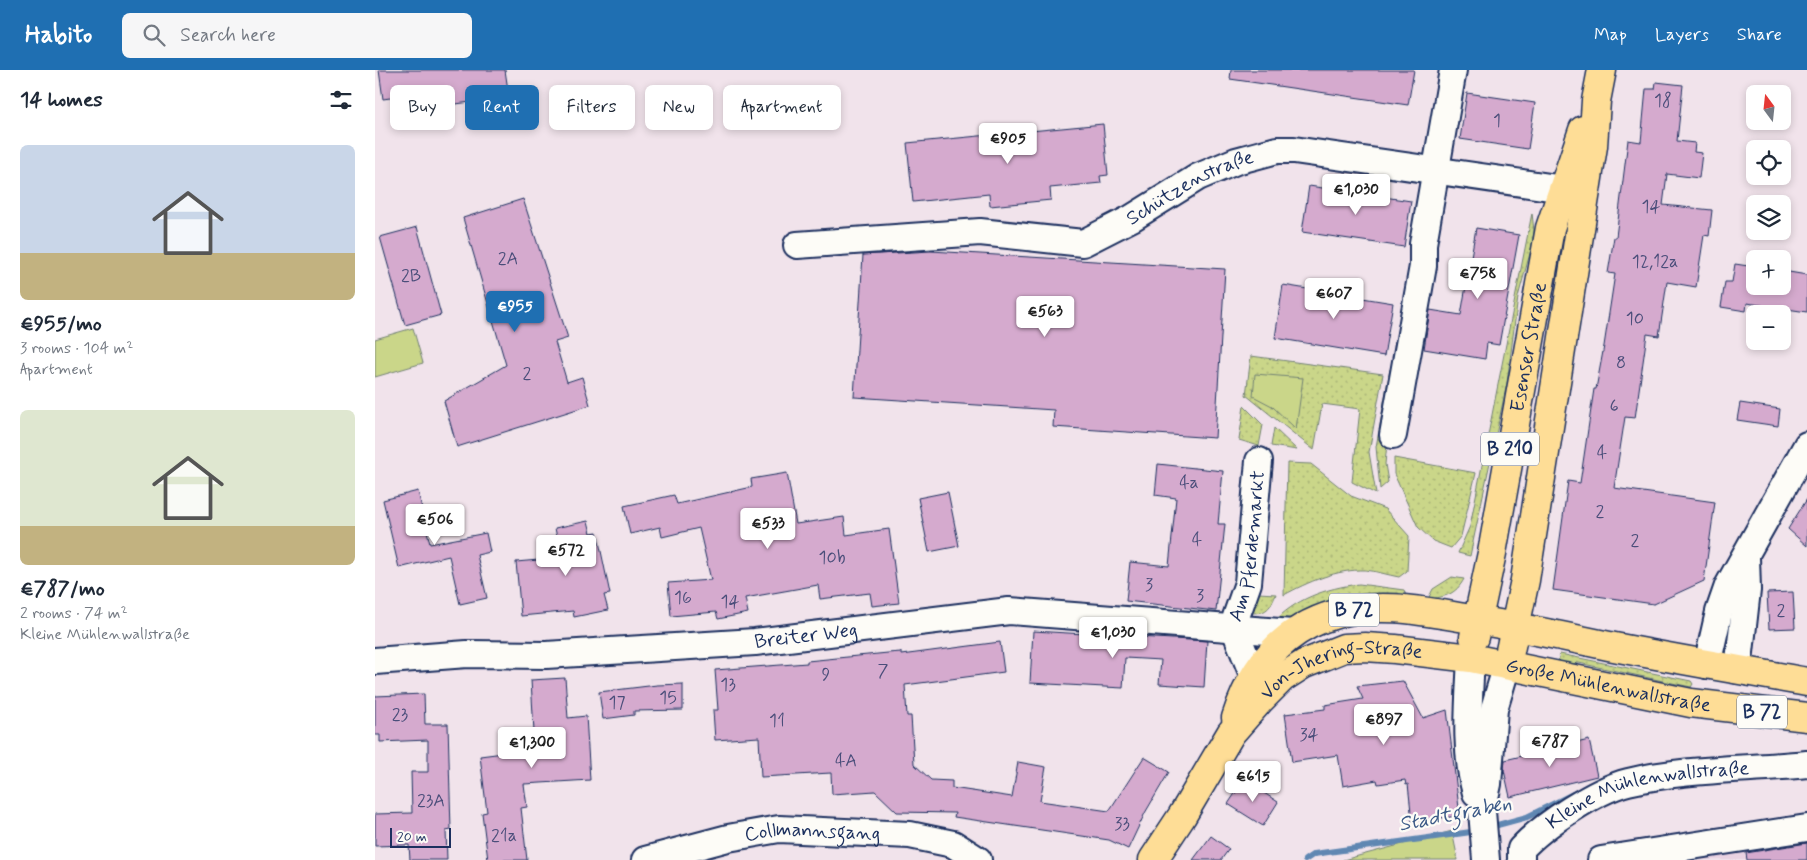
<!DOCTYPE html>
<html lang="en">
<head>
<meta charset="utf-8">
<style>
	:root { --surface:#fff; --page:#f6f6f7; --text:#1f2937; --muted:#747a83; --accent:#1f6fb2 }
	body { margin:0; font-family:Mynerve,sans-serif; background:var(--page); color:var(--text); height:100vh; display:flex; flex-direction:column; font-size:19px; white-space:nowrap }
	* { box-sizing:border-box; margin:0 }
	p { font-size:16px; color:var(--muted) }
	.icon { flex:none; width:28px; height:28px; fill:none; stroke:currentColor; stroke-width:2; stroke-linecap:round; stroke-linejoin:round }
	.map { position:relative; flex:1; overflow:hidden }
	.panel { display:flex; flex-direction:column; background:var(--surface); width:375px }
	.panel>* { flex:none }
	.banner { position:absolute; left:15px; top:15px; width:475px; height:45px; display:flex; gap:10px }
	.needle { width:32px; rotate:345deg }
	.tools { position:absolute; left:1371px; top:15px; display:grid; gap:10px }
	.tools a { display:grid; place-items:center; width:45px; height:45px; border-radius:8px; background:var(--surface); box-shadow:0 2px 8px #0003; font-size:25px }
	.scale { position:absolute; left:15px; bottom:12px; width:61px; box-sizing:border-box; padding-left:5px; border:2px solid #1b2f5e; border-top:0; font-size:14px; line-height:18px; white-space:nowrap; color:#1b2f5e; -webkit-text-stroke:4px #fdfcf7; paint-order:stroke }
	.price { position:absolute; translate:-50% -42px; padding:0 11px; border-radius:5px; background:#fff; color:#222; font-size:16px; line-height:32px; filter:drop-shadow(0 1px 2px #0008) }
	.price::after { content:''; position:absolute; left:50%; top:30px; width:15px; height:11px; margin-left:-8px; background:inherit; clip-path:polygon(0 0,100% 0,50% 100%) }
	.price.selected { background:var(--accent); color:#fff }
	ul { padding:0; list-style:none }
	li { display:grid; align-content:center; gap:10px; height:265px; padding:0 20px }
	li span { display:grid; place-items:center; height:155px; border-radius:8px; color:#555 }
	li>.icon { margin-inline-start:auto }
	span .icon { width:90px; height:90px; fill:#fffc; stroke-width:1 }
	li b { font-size:21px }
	h2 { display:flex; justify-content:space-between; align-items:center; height:60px; padding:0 20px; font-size:21px }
	.chip { padding:0 18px; border-radius:8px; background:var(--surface); box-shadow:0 2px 8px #0003; font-size:18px; line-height:45px }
	.chip.selected { background:var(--accent); color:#fff }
	header { display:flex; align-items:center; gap:30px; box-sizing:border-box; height:70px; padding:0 25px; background:var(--accent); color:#fff }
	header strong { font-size:24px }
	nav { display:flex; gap:28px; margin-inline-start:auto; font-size:18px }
	.search { width:350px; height:45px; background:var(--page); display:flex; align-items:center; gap:12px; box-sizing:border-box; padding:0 18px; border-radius:8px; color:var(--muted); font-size:19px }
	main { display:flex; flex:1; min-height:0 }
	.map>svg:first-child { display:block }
	.built { fill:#e9d2e2 }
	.grass { fill:url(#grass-dots); stroke:#728274 }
	.green { fill:#cad689; stroke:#728274 }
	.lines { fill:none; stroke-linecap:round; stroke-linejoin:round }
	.stream { stroke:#5f87b2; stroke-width:6 }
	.building { fill:#d5aace; stroke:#1b2f5e }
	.minor-casing { stroke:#1b2f5e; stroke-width:30 }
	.major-casing { stroke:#1b2f5e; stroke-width:31 }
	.minor { stroke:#fdfcf7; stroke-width:26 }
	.major { stroke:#fedd96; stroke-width:28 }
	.labels { text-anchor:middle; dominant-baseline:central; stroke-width:4.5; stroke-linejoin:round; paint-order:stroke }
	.number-label { font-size:18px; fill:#4a4e7a }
	.shield { fill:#fdfcf7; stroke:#5f6c8c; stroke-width:1 }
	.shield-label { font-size:19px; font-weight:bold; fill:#1b2f5e }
	.street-label { font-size:20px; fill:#1b2f5e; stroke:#fdfcf7 }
	.water-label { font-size:21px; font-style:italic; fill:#3d5b88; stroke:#fdfcf7 }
</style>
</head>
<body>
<header>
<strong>Habito</strong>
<div class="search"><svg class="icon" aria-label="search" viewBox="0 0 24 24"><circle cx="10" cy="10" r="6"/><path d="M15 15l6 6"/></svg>Search here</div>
<nav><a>Map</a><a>Layers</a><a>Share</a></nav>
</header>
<main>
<section class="panel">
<h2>14 homes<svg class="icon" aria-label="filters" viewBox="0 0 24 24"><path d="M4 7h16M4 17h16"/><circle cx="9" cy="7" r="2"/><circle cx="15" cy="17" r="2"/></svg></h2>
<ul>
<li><span style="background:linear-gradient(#c9d6e8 70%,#c2b280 0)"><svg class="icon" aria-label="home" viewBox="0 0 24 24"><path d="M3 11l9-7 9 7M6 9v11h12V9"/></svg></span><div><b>€955/mo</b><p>3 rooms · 104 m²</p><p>Apartment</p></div></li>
<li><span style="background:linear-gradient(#dfe7d0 75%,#c2b280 0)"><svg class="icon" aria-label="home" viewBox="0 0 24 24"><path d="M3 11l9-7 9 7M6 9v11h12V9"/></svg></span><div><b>€787/mo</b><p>2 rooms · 74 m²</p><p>Kleine Mühlenwallstraße</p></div></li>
</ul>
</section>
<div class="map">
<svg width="1432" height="790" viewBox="0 0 1432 790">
	<defs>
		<pattern id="grass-dots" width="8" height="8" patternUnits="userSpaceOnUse" patternTransform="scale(1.25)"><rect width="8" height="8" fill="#cad689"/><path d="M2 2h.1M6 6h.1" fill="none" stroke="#adb879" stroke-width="1.8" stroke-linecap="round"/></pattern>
	</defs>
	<rect width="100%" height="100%" fill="#f1e3eb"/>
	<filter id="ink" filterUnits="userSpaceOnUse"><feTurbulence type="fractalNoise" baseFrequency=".02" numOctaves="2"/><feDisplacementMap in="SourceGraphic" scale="10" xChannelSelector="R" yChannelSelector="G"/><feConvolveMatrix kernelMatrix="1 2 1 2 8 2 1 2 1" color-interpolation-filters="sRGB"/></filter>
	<g filter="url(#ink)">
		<path class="built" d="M 1432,765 L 1432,790 L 1259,790 Z"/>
		<g class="grass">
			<path d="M 1157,143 L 1159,161 L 1157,176 L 1143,227 L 1132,313 L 1095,486 L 1083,483 L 1095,456 Z"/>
			<path d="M 876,286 L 1008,304 L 994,382 L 1001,424 L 977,412 L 985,339 L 947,334 L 939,380 L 871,325 Z"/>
			<path d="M 1015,299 L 1019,299 L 1010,394 L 1013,412 L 1005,419 L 1001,377 Z"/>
			<path d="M 869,336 L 888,355 L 884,376 L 864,370 Z"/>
			<path d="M 899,358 L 922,380 L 896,376 Z"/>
			<path d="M 1019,388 L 1101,403 L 1086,466 L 1076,478 L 1058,471 L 1043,457 L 1019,404 Z"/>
			<path d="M 912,393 L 936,394 L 976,426 L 1010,439 L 1034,466 L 1032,501 L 1024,507 C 1013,505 1001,501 990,500 C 962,499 933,512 909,525 Z"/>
			<path d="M 1077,507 L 1089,509 C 1081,524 1071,527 1053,529 L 1058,519 Z"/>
			<path d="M 984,514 L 1029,520 L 1031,526 L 913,554 L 897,554 C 919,529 951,518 984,514 Z"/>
			<path d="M 883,523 L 901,524 C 893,545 887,543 867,543 Z"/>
			<path d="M 1185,584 L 1316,611 L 1318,614 L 1316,617 L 1204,593 L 1182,596 Z"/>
		</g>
		<g class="green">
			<path d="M 38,258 L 48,293 L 0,307 L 0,269 Z"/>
			<path d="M 880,304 L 928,308 L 921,359 L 897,336 L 878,326 Z"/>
			<path d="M 1077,761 L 1083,790 L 968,790 Z"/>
		</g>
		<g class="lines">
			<g class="stream">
				<path d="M 1115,757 L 1152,747 L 1198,724"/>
				<path d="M 930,790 L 939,784 L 1103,761"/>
			</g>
		</g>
		<g class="building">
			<path d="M 4,0 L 130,0 L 134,27 L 73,35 L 71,23 L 59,24 L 59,22 L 8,29 Z"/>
			<path d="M 856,0 L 1039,0 L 1033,35 L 855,9 Z"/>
			<path d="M 1281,12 L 1308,15 L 1302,71 L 1320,73 L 1319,82 L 1327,83 L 1324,108 L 1292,104 L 1288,135 L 1337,140 L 1334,166 L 1329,165 L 1321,217 L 1292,212 L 1284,266 L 1272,264 L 1260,348 L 1250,347 L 1239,418 L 1340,432 L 1329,511 L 1279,534 L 1178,520 L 1193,411 L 1205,413 L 1219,319 L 1221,319 L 1229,276 L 1240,204 L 1233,203 L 1239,167 L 1241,167 L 1253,70 L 1266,72 L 1271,19 L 1280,19 Z"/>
			<path d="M 1092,23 L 1160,33 L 1153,79 L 1085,69 Z"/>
			<path d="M 728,54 L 733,105 L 725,106 L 726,113 L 675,118 L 676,130 L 615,136 L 614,124 L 538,132 L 532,73 Z"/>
			<path d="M 934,116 L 1036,131 L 1029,177 L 927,162 Z"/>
			<path d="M 148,129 L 193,268 L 180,272 L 192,312 L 207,307 L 215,335 L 82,377 L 69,331 L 131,295 L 88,148 Z"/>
			<path d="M 42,157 L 66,245 L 30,255 L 5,167 Z"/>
			<path d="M 1101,158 L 1144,165 L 1124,275 L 1112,273 L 1110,289 L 1049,279 L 1055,240 L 1086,245 Z"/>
			<path d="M 556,181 L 850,199 L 840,368 L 678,357 L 679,340 L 479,327 L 488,185 Z"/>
			<path d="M 1360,194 L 1380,197 L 1380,216 L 1408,216 L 1408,201 L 1432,205 L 1432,242 L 1372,233 L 1371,241 L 1346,237 L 1350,212 L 1357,212 Z"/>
			<path d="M 908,215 L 1018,233 L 1009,286 L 900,268 Z"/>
			<path d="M 1365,333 L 1405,339 L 1403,356 L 1362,350 Z"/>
			<path d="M 783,394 L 848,401 L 843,454 L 850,454 L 841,541 L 751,531 L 755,492 L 794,496 L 801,428 L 780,425 Z"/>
			<path d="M 412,403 L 421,454 L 469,447 L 471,465 L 514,459 L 524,533 L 497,536 L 495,523 L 445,529 L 443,515 L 370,528 L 373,543 L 343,549 L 341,542 L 296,546 L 293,513 L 336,510 L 324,458 L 287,467 L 285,457 L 255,464 L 249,436 L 299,425 L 302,434 L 377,417 L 376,409 Z"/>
			<path d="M 43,421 L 55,474 L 111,463 L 115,482 L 102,485 L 112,528 L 85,534 L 74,486 L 24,498 L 8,430 Z"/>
			<path d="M 573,422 L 584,476 L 554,482 L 543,428 Z"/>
			<path d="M 1432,429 L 1432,476 L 1413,459 Z"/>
			<path d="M 213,451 L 216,463 L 222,462 L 235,524 L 229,525 L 233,540 L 199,547 L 198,541 L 146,546 L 141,492 L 186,488 L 180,458 Z"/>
			<path d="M 1418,522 L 1420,558 L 1394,559 L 1392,523 Z"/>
			<path d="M 658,561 L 832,571 L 829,617 L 784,614 L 786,590 L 750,588 L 748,618 L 655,613 Z"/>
			<path d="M 625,572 L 629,602 L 530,615 L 532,646 L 536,646 L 539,694 L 556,710 L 577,711 L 577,718 L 637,727 L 643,692 L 671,697 L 665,731 L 734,741 L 769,687 L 794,702 L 770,743 L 753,779 L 734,770 L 579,747 L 580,743 L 522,742 L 500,721 L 457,724 L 456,703 L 386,707 L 384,667 L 340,670 L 338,640 L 343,640 L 340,600 L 432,593 L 432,591 L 513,583 L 526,582 L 526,585 Z"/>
			<path d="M 190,608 L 193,648 L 211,646 L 215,710 L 149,714 L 152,737 L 146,738 L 152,790 L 113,790 L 107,743 L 112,742 L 105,686 L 160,679 L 156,610 Z"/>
			<path d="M 1028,611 L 1048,648 L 1072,640 L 1085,746 L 1037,751 L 1033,714 L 1031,715 L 1030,710 L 1003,714 L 1002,710 L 968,716 L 963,685 L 917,692 L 910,644 L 950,639 L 950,635 L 988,629 L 982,616 Z"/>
			<path d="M 308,614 L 308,640 L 259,641 L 259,645 L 228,649 L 224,622 L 282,615 Z"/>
			<path d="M 49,624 L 50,654 L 73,654 L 76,760 L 71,761 L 72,790 L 35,790 L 34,775 L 0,776 L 0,744 L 37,743 L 36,702 L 53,702 L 53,670 L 5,672 L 5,665 L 0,665 L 0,626 Z"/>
			<path d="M 1214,670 L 1222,706 L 1135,727 L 1129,700 L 1130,690 Z"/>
			<path d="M 869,710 L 903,732 L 888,756 L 853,734 Z"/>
			<path d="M 836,766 L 854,779 L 846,790 L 818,790 Z"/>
			<path d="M 1432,773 L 1432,790 L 1372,790 L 1371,783 Z"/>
		</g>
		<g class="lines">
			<g class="minor-casing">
				<g id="minor">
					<path id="s1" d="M 422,175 L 605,162 L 708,173 L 757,148 L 823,107 L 861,91 L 902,80 L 919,80 L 1209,122"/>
					<path d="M 1018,365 L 1048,196 L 1048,174 L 1078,0"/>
					<path d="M 1096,588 C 1094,632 1089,681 1101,723"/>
					<path id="s2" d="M 0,591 L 92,584 L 171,585 L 380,572 L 634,541 L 918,563"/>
					<path d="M 1332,595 L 1344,542 L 1353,516 L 1432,375"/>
					<path d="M 1363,600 L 1372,520 L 1371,487"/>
					<path id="s3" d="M 878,605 L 860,560 L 861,547 L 873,513 L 884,391"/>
					<path id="s4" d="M 270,790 L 353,768 L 404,759 L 535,765 L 578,774 L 603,790"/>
					<path d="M 1111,790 L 1107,741 L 1113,714 L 1119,639 L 1132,595"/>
					<path id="s5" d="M 1146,790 L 1146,779 C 1168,755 1221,720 1253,712 C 1310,698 1373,700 1432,694"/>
					<path d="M 1226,790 L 1432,758"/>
				</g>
			</g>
			<g class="major-casing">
				<g id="major">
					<path id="s6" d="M 1099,567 L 1117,483 L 1175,158 L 1208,60"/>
					<path d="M 1132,595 L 1150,510 L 1218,76 L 1221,31 L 1227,0"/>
					<path d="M 861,648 C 877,597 908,559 961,544 C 1006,531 1052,542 1096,549 C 1143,557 1188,566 1234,576 C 1300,589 1366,600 1432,612"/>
					<path id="s7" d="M 778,790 L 807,746 L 856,663 L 885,630 L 907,608 L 929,594 L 969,578 L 990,577 L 1020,579 L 1096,588 L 1316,633 L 1432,647"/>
				</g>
			</g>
			<use href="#minor" class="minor"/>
			<use href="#major" class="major"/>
		</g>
	</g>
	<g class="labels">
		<g class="number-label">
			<text x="1288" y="31">18</text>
			<text x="1122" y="51">1</text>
			<text x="1276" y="137">14</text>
			<text x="133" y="189">2A</text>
			<text x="1280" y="192">12,12a</text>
			<text x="36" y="206">2B</text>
			<text x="1260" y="249">10</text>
			<text x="1246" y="293">8</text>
			<text x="152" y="304">2</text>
			<text x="1239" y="336">6</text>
			<text x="1227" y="383">4</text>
			<text x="814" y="413">4a</text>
			<text x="1225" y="442">2</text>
			<text x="822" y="470">4</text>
			<text x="1260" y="471">2</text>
			<text x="457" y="488">10b</text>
			<text x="774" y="515">3</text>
			<text x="825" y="526">3</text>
			<text x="308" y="528">16</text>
			<text x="355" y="532">14</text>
			<text x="1406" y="541">2</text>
			<text x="508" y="601">7</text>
			<text x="451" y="605">9</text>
			<text x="353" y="615">13</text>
			<text x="293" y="628">15</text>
			<text x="242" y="633">17</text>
			<text x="25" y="645">23</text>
			<text x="402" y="651">11</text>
			<text x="934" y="665">34</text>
			<text x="471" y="691">4A</text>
			<text x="56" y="731">23A</text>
			<text x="747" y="754">33</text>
			<text x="129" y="766">21a</text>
		</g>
		<g class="shield">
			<rect x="1106" y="362.5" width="58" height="33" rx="4"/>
			<rect x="954" y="523.5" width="50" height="33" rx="4"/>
			<rect x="1362" y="625.5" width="50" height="33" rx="4"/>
		</g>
		<g class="shield-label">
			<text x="1135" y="379">B 210</text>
			<text x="979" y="540">B 72</text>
			<text x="1387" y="642">B 72</text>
		</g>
		<g class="street-label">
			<text stroke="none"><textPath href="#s1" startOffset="408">Schützenstraße</textPath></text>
			<text stroke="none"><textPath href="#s6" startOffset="295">Esenser Straße</textPath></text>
			<text stroke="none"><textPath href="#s3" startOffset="134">Am Pferdemarkt</textPath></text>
			<text stroke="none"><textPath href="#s2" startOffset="432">Breiter Weg</textPath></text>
			<text stroke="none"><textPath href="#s7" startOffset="285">Von-Jhering-Straße</textPath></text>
			<text stroke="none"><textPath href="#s7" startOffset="561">Große Mühlenwallstraße</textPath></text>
			<text stroke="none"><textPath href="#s5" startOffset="154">Kleine Mühlenwallstraße</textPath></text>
			<text stroke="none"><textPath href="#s4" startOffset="171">Collmannsgang</textPath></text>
		</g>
		<g class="water-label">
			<text transform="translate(1080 744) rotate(-11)">Stadtgraben</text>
		</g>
	</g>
</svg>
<div class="tools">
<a><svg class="needle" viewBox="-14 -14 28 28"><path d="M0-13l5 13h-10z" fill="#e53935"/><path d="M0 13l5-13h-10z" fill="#747a83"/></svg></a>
<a><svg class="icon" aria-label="locate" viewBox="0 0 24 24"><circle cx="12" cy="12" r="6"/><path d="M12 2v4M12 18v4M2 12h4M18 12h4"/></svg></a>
<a><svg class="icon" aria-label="layers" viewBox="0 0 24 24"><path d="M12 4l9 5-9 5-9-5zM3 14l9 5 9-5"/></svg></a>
<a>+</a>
<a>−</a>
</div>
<div class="scale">20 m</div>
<b class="price" style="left:633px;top:95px">€905</b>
<b class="price" style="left:981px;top:146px">€1,030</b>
<b class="price" style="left:1103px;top:230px">€758</b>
<b class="price" style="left:959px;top:250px">€607</b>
<b class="price selected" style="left:140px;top:263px">€955</b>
<b class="price" style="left:670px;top:268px">€563</b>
<b class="price" style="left:60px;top:476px">€506</b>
<b class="price" style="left:393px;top:480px">€533</b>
<b class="price" style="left:191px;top:507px">€572</b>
<b class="price" style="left:738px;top:589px">€1,030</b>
<b class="price" style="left:1009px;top:676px">€897</b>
<b class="price" style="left:1175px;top:698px">€787</b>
<b class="price" style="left:157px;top:699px">€1,300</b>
<b class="price" style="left:878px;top:733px">€615</b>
<div class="banner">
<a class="chip">Buy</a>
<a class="chip selected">Rent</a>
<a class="chip">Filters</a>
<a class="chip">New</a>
<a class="chip">Apartment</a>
</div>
</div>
</main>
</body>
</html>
